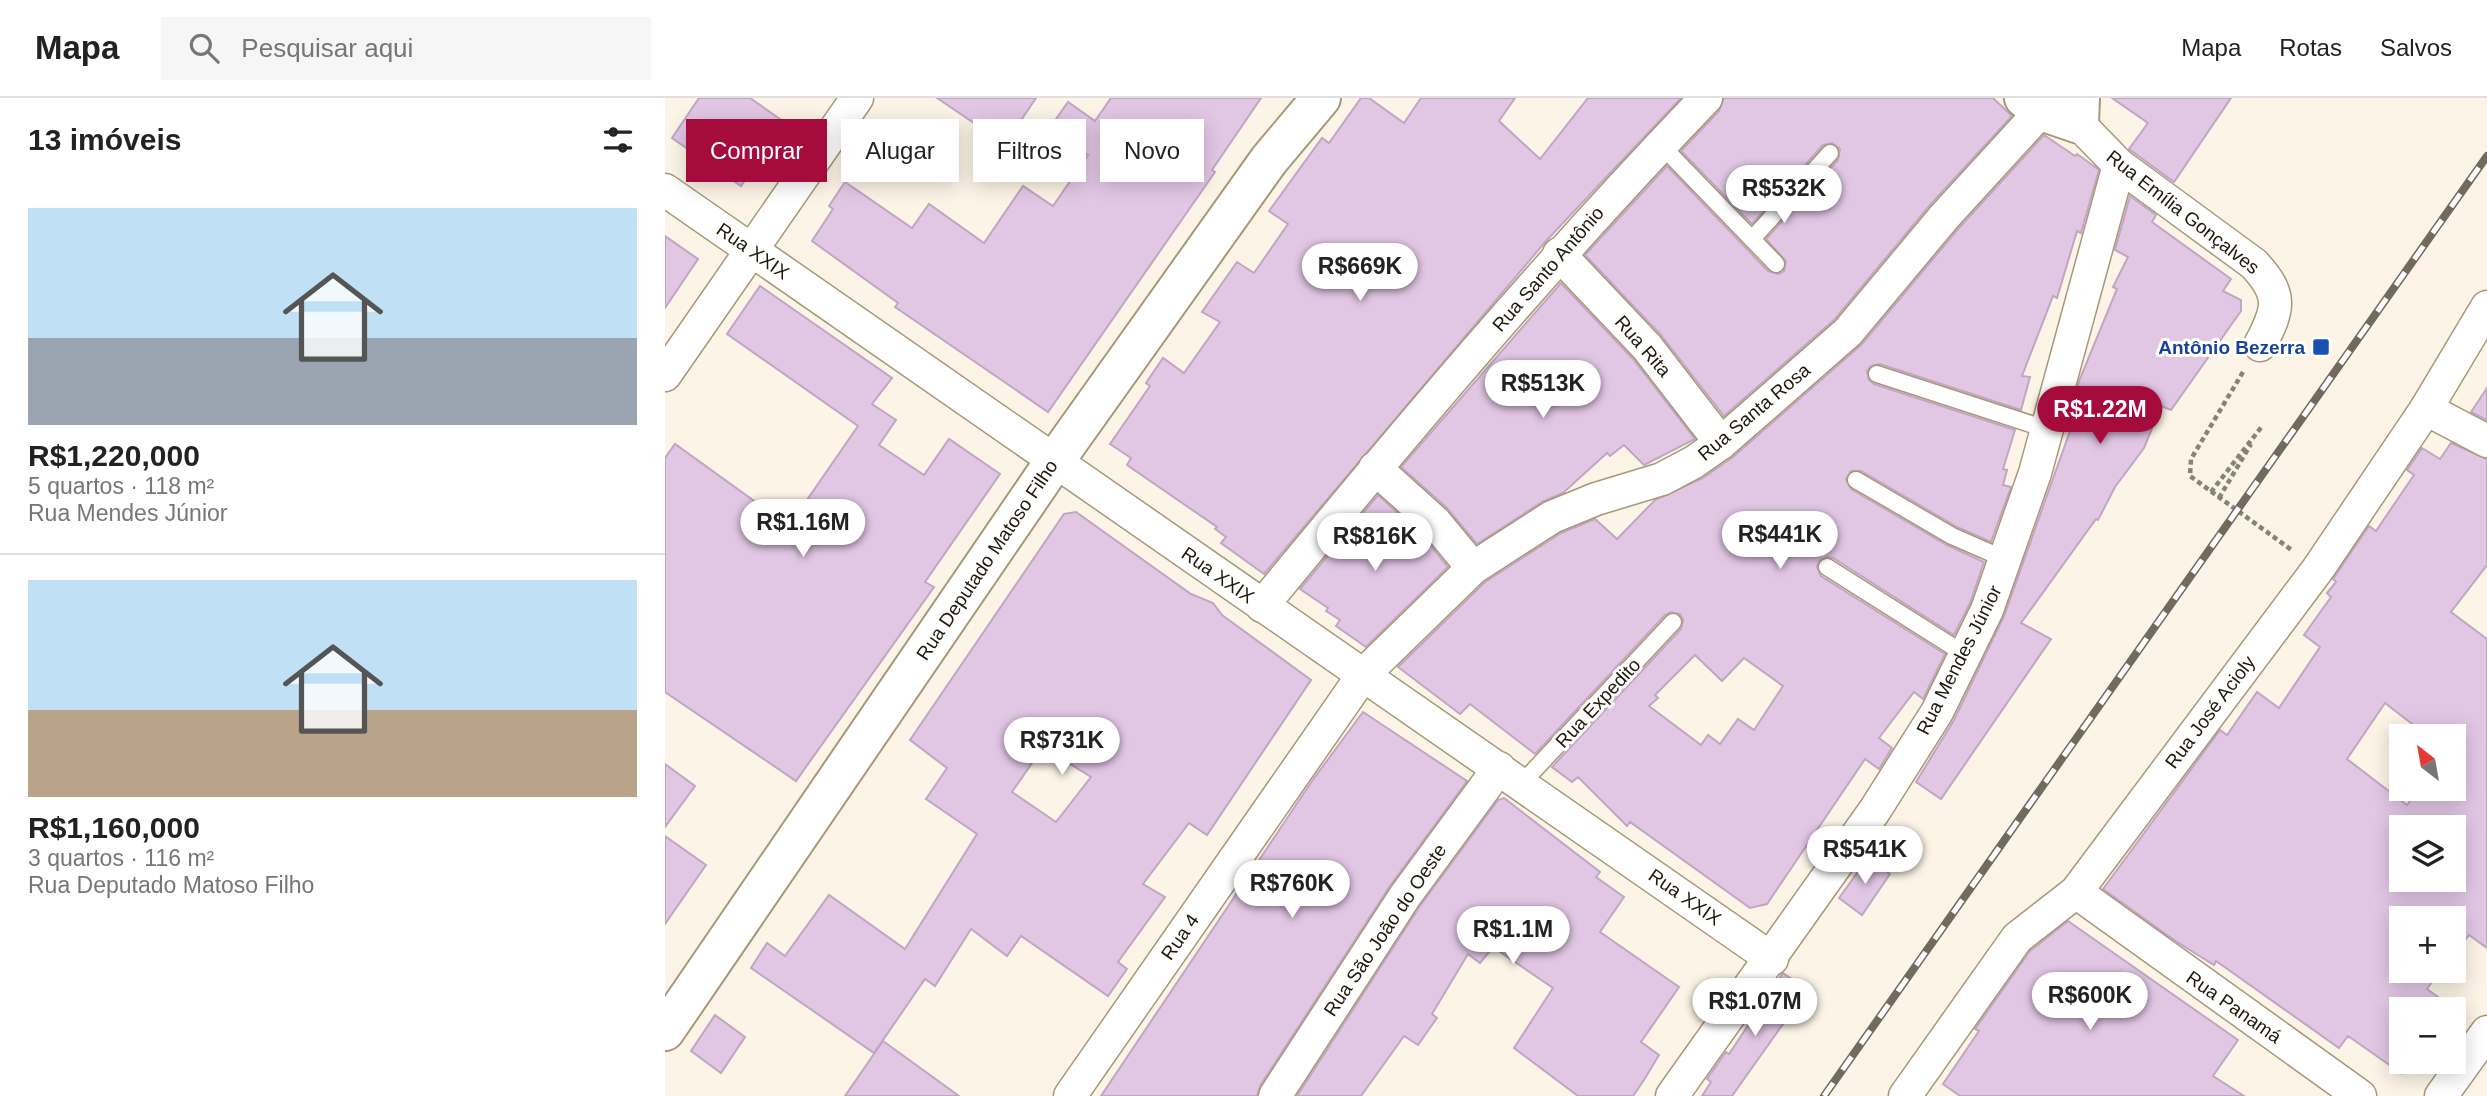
<!DOCTYPE html>
<html lang="pt">
<head>
<meta charset="utf-8">
<style>
	:root { --surface:#fff; --page:#f6f6f6; --text:#222; --muted:#767676; --line:#e0e0e0; --accent:#a50b3d }
	body { margin:0; font-family:Arial,sans-serif; background:var(--page); color:var(--text); height:100vh; display:flex; flex-direction:column; font-size:26px; white-space:nowrap }
	* { box-sizing:border-box; margin:0 }
	p { font-size:23px; color:var(--muted) }
	.icon { flex:none; width:38px; height:38px; fill:none; stroke:currentColor; stroke-width:2; stroke-linecap:round; stroke-linejoin:round }
	.map { position:relative; flex:1; overflow:hidden }
	.panel { display:flex; flex-direction:column; background:var(--surface); width:665px }
	.panel>* { flex:none }
	.top-card { position:absolute; left:21px; top:21px; width:665px; height:63px; display:flex; gap:14px }
	.needle { width:46px; rotate:329deg }
	.buttons { position:absolute; left:1724px; top:626px; display:grid; gap:14px }
	.buttons a { display:grid; place-items:center; width:77px; height:77px; border-radius:0px; background:var(--surface); box-shadow:0 4px 18px #0003; font-size:35px }
	.price { position:absolute; translate:-50% -60px; padding:0 16px; border-radius:24px; background:#fff; color:#222; font-size:23px; line-height:46px; filter:drop-shadow(0 2px 4px #0008) }
	.price::after { content:''; position:absolute; left:50%; top:42px; width:21px; height:16px; margin-left:-10px; background:inherit; clip-path:polygon(0 0,100% 0,50% 100%) }
	.price.selected { background:var(--accent); color:#fff }
	ul { padding:0; list-style:none }
	li { display:grid; align-content:center; gap:14px; height:371px; padding:0 28px }
	li+li { border-top:2px solid var(--line) }
	li span { display:grid; place-items:center; height:217px; border-radius:0px; color:#555 }
	li>.icon { margin-inline-start:auto }
	span .icon { width:126px; height:126px; fill:#fffc; stroke-width:1 }
	li b { font-size:30px }
	h2 { display:flex; justify-content:space-between; align-items:center; height:84px; padding:0 28px; font-size:30px }
	.chip { padding:0 24px; border-radius:0px; background:var(--surface); box-shadow:0 4px 18px #0003; font-size:24px; line-height:63px }
	.chip.selected { background:var(--accent); color:#fff }
	header { display:flex; align-items:center; gap:42px; box-sizing:border-box; height:98px; padding:0 35px; background:var(--surface); border-bottom:2px solid var(--line) }
	header strong { font-size:33px }
	nav { display:flex; gap:38px; margin-inline-start:auto; font-size:24px }
	.search { width:490px; height:63px; background:var(--page); display:flex; align-items:center; gap:18px; box-sizing:border-box; padding:0 24px; border-radius:0px; color:var(--muted); font-size:26px }
	main { display:flex; flex:1; min-height:0 }
	.map>svg:first-child { display:block }
	.building { fill:#e2c7e5; stroke:#c0a6c2; stroke-width:2; fill-rule:evenodd }
	.lines { fill:none; stroke-linecap:round; stroke-linejoin:round }
	.service-casing { stroke:#a89877; stroke-width:19 }
	.minor-casing { stroke:#a89877; stroke-width:35 }
	.tertiary-casing { stroke:#a89877; stroke-width:42 }
	.path { stroke:#898375; stroke-width:4.5; stroke-dasharray:5 3.5; stroke-linecap:butt }
	.service { stroke:#fff; stroke-width:16 }
	.minor { stroke:#fff; stroke-width:32 }
	.tertiary { stroke:#fff; stroke-width:38 }
	.rail-casing { stroke:#716a5d; stroke-width:8 }
	.rail { stroke:#fff; stroke-width:5; stroke-dasharray:16; stroke-linecap:butt }
	.transit-dot { fill:#1a4fb4; stroke:#fff; stroke-width:2.5 }
	.labels { text-anchor:middle; dominant-baseline:central; stroke-width:6; stroke-linejoin:round; paint-order:stroke }
	.street-label { font-size:19px; fill:#1f190c; stroke:#fff }
	.transit-label { font-size:19px; font-weight:bold; fill:#164399; stroke:#fff; text-anchor:end }
</style>
</head>
<body>
<header>
<strong>Mapa</strong>
<div class="search"><svg class="icon" aria-label="search" viewBox="0 0 24 24"><circle cx="10" cy="10" r="6"/><path d="M15 15l6 6"/></svg>Pesquisar aqui</div>
<nav><a>Mapa</a><a>Rotas</a><a>Salvos</a></nav>
</header>
<main>
<section class="panel">
<h2>13 imóveis<svg class="icon" aria-label="filters" viewBox="0 0 24 24"><path d="M4 7h16M4 17h16"/><circle cx="9" cy="7" r="2"/><circle cx="15" cy="17" r="2"/></svg></h2>
<ul>
<li><span style="background:linear-gradient(#bfe0f5 60%,#9aa5b1 0)"><svg class="icon" aria-label="home" viewBox="0 0 24 24"><path d="M3 11l9-7 9 7M6 9v11h12V9"/></svg></span><div><b>R$1,220,000</b><p>5 quartos · 118 m²</p><p>Rua Mendes Júnior</p></div></li>
<li><span style="background:linear-gradient(#bfe0f5 60%,#b9a48a 0)"><svg class="icon" aria-label="home" viewBox="0 0 24 24"><path d="M3 11l9-7 9 7M6 9v11h12V9"/></svg></span><div><b>R$1,160,000</b><p>3 quartos · 116 m²</p><p>Rua Deputado Matoso Filho</p></div></li>
</ul>
</section>
<div class="map">
<svg width="1822" height="998" viewBox="0 0 1822 998">
	<rect width="100%" height="100%" fill="#fcf5e7"/>
	<g class="building">
		<path d="M 34,0 L 85,0 L 132,33 L 107,69 L 95,60 L 76,88 L 7,40 Z"/>
		<path d="M 272,0 L 371,0 L 340,46 Z"/>
		<path d="M 446,0 L 596,0 L 547,72 L 550,74 L 383,314 L 230,209 L 233,205 L 147,143 L 168,111 L 164,108 L 180,84 L 247,130 L 264,106 L 319,145 L 358,88 L 388,108 L 423,57 L 384,31 L 403,4 L 430,23 Z"/>
		<path d="M 696,0 L 704,0 L 739,25 L 756,0 L 850,0 L 834,23 L 875,61 L 923,0 L 1016,0 L 881,143 L 599,476 L 556,445 L 561,439 L 550,431 L 552,429 L 462,367 L 466,360 L 445,346 L 485,288 L 481,285 L 498,260 L 519,275 L 555,224 L 537,214 L 572,164 L 589,175 L 623,126 L 604,113 L 657,40 L 664,45 Z"/>
		<path d="M 1059,0 L 1328,0 L 1347,18 L 1265,107 L 1170,221 L 1059,318 L 995,236 L 920,157 L 1002,68 L 1103,173 L 1113,176 L 1119,173 L 1121,163 L 1101,141 L 1173,62 L 1175,51 L 1167,45 L 1158,47 L 1087,126 L 1016,53 L 1054,13 Z"/>
		<path d="M 1447,0 L 1566,0 L 1509,84 L 1464,51 L 1483,25 Z"/>
		<path d="M 1379,37 L 1410,58 L 1412,56 L 1434,72 L 1416,135 L 1412,133 L 1392,200 L 1388,198 L 1357,278 L 1365,279 L 1356,312 L 1215,266 L 1206,268 L 1202,273 L 1204,282 L 1209,286 L 1350,332 L 1338,371 L 1342,372 L 1338,387 L 1346,389 L 1326,444 L 1292,429 L 1196,373 L 1186,373 L 1181,381 L 1186,391 L 1282,447 L 1319,464 L 1305,505 L 1289,537 L 1168,460 L 1162,459 L 1154,463 L 1152,469 L 1156,478 L 1280,556 L 1258,601 L 1249,594 L 1214,640 L 1227,650 L 1214,671 L 1200,661 L 1102,806 L 1085,810 L 965,724 L 962,728 L 913,679 L 907,684 L 887,669 L 1016,531 L 1018,522 L 1015,516 L 1006,514 L 1000,517 L 870,656 L 805,606 L 795,616 L 733,569 L 820,484 L 896,435 L 930,421 L 952,441 L 990,402 L 1038,380 L 1068,359 L 1197,246 L 1293,131 ZM 1030,557 L 1057,583 L 1079,560 L 1118,588 L 1089,632 L 1073,621 L 1055,646 L 1043,637 L 1036,647 L 984,608 L 993,600 L 990,597 Z"/>
		<path d="M 1465,98 L 1491,117 L 1487,124 L 1566,181 L 1558,193 L 1576,202 L 1576,213 L 1506,312 L 1496,308 L 1479,350 L 1450,389 L 1433,422 L 1431,421 L 1356,525 L 1386,541 L 1276,701 L 1251,684 L 1289,622 L 1339,518 L 1410,319 L 1411,312 L 1407,311 L 1414,283 L 1452,191 L 1448,189 L 1463,159 L 1450,152 Z"/>
		<path d="M 0,138 L 33,161 L 0,210 Z"/>
		<path d="M 896,185 L 968,261 L 1030,341 L 979,367 L 959,347 L 945,358 L 942,355 L 898,395 L 877,404 L 812,446 L 782,410 L 736,369 Z"/>
		<path d="M 95,188 L 227,280 L 207,306 L 231,322 L 214,347 L 259,377 L 284,341 L 335,376 L 260,484 L 269,489 L 131,683 L 0,594 L 0,360 L 10,346 L 124,428 L 193,328 L 62,236 Z"/>
		<path d="M 1822,290 L 1822,322 L 1806,314 Z"/>
		<path d="M 1786,345 L 1822,361 L 1822,467 L 1786,514 L 1822,541 L 1822,850 L 1804,837 L 1788,858 L 1788,821 L 1736,821 L 1736,873 L 1775,873 L 1762,891 L 1791,912 L 1736,912 L 1736,975 L 1683,938 L 1674,950 L 1551,863 L 1549,867 L 1509,842 L 1438,791 L 1555,632 L 1562,637 L 1592,594 L 1614,610 L 1655,549 L 1639,537 L 1666,499 L 1662,495 L 1671,484 L 1668,481 L 1704,428 L 1711,433 L 1749,377 L 1742,372 L 1757,350 L 1775,361 ZM 1720,605 L 1764,639 L 1788,639 L 1788,691 L 1754,691 L 1742,707 L 1682,661 ZM 1736,730 L 1788,730 L 1788,782 L 1736,782 Z"/>
		<path d="M 713,397 L 757,437 L 783,469 L 701,549 L 671,528 L 675,522 L 661,513 L 663,510 L 635,491 Z"/>
		<path d="M 411,414 L 526,496 L 548,505 L 557,517 L 646,582 L 542,737 L 524,725 L 478,786 L 500,799 L 453,864 L 462,871 L 443,898 L 356,838 L 342,858 L 306,831 L 270,888 L 260,881 L 209,955 L 86,870 L 102,845 L 120,858 L 164,797 L 240,851 L 312,736 L 261,701 L 282,670 L 245,642 L 399,416 ZM 378,649 L 426,679 L 391,724 L 347,694 Z"/>
		<path d="M 698,614 L 802,683 L 725,788 L 595,988 L 592,998 L 436,998 L 647,683 Z"/>
		<path d="M 0,666 L 30,688 L 0,729 Z"/>
		<path d="M 839,700 L 935,774 L 931,779 L 959,799 L 935,834 L 1014,889 L 976,944 L 994,957 L 979,982 L 968,998 L 913,998 L 849,950 L 888,890 L 828,849 L 815,865 L 803,856 L 767,916 L 772,920 L 753,947 L 739,938 L 696,998 L 632,998 L 755,808 L 833,702 Z"/>
		<path d="M 0,738 L 41,767 L 0,826 Z"/>
		<path d="M 1203,760 L 1225,776 L 1197,817 L 1174,800 Z"/>
		<path d="M 1403,823 L 1573,942 L 1548,978 L 1579,998 L 1295,998 L 1278,986 L 1314,933 L 1310,931 L 1365,853 Z"/>
		<path d="M 1118,875 L 1142,892 L 1067,998 L 1037,998 L 1046,984 L 1042,981 L 1061,954 L 1064,956 Z"/>
		<path d="M 50,917 L 80,939 L 56,975 L 26,953 Z"/>
		<path d="M 218,943 L 294,998 L 180,998 Z"/>
	</g>
	<g class="lines">
		<g class="service-casing">
			<g id="service">
				<path d="M 996,47 L 1111,166"/>
				<path d="M 1087,141 L 1165,55"/>
				<path d="M 1212,276 L 1381,331"/>
				<path d="M 1191,382 L 1287,438 L 1342,462"/>
				<path d="M 1162,469 L 1301,557"/>
				<path d="M 857,685 L 1008,524"/>
			</g>
		</g>
		<g class="minor-casing">
			<g id="minor">
				<path d="M 1414,26 L 1454,67 L 1589,166 C 1618,197 1614,211 1595,247"/>
				<path d="M 0,92 L 1107,861"/>
				<path d="M 894,156 L 982,249 L 1056,345"/>
				<path d="M 0,277 L 192,0"/>
				<path d="M 1761,311 L 1822,343"/>
				<path d="M 710,370 L 770,424 L 808,470"/>
				<path d="M 597,508 C 740,334 885,162 1041,0"/>
				<path d="M 1411,794 L 1695,998"/>
				<path d="M 405,998 L 698,577 L 808,470 L 887,419 L 931,401 L 997,381 L 1029,364 L 1056,345 L 1183,234 L 1279,119 L 1376,13 L 1391,0"/>
				<path d="M 610,998 L 740,798 L 834,670"/>
				<path d="M 1007,998 L 1210,712 L 1272,614 L 1322,512 L 1370,375 L 1454,67"/>
				<path d="M 1240,998 L 1352,840 L 1411,794 L 1653,471 L 1761,311 L 1822,209"/>
				<path d="M 1776,998 L 1822,934"/>
			</g>
		</g>
		<g class="tertiary-casing">
			<g id="tertiary">
				<path d="M 1359,0 L 1376,13 L 1414,26 L 1415,0"/>
				<path d="M 0,933 L 389,364 L 604,62 L 656,0"/>
			</g>
		</g>
		<g class="path">
			<path d="M 1578,274 L 1526,361 L 1525,378 L 1628,453"/>
			<path d="M 1546,394 L 1598,327"/>
			<path d="M 1554,400 L 1586,346"/>
		</g>
		<use href="#service" class="service"/>
		<use href="#minor" class="minor"/>
		<use href="#tertiary" class="tertiary"/>
		<g class="rail-casing">
			<path id="rail" d="M 1159,998 L 1822,58"/>
		</g>
		<use href="#rail" class="rail"/>
	</g>
	<rect class="transit-dot" x="1647" y="240" width="18" height="18" rx="3.5"/>
	<g class="labels">
		<g class="street-label">
			<text transform="translate(1518 114) rotate(38)">Rua Emília Gonçalves</text>
			<text transform="translate(88 153) rotate(35)">Rua XXIX</text>
			<text transform="translate(883 171) rotate(-49)">Rua Santo Antônio</text>
			<text transform="translate(978 248) rotate(49)">Rua Rita</text>
			<text transform="translate(1089 314) rotate(-40)">Rua Santa Rosa</text>
			<text transform="translate(322 462) rotate(-56)">Rua Deputado Matoso Filho</text>
			<text transform="translate(553 477) rotate(35)">Rua XXIX</text>
			<text transform="translate(1294 562) rotate(-63)">Rua Mendes Júnior</text>
			<text transform="translate(933 605) rotate(-47)">Rua Expedito</text>
			<text transform="translate(1545 614) rotate(-53)">Rua José Acioly</text>
			<text transform="translate(1020 799) rotate(35)">Rua XXIX</text>
			<text transform="translate(720 832) rotate(-56)">Rua São João do Oeste</text>
			<text transform="translate(515 839) rotate(-55)">Rua 4</text>
			<text transform="translate(1569 909) rotate(35)">Rua Panamá</text>
		</g>
		<g class="transit-label">
			<text x="1640" y="249">Antônio Bezerra</text>
		</g>
	</g>
</svg>
<div class="buttons">
<a><svg class="needle" viewBox="-14 -14 28 28"><path d="M0-13l5 13h-10z" fill="#e53935"/><path d="M0 13l5-13h-10z" fill="#767676"/></svg></a>
<a><svg class="icon" aria-label="layers" viewBox="0 0 24 24"><path d="M12 4l9 5-9 5-9-5zM3 14l9 5 9-5"/></svg></a>
<a>+</a>
<a>−</a>
</div>
<b class="price" style="left:1119px;top:127px">R$532K</b>
<b class="price" style="left:695px;top:205px">R$669K</b>
<b class="price" style="left:878px;top:322px">R$513K</b>
<b class="price selected" style="left:1435px;top:348px">R$1.22M</b>
<b class="price" style="left:138px;top:461px">R$1.16M</b>
<b class="price" style="left:1115px;top:473px">R$441K</b>
<b class="price" style="left:710px;top:475px">R$816K</b>
<b class="price" style="left:397px;top:679px">R$731K</b>
<b class="price" style="left:1200px;top:788px">R$541K</b>
<b class="price" style="left:627px;top:822px">R$760K</b>
<b class="price" style="left:848px;top:868px">R$1.1M</b>
<b class="price" style="left:1425px;top:934px">R$600K</b>
<b class="price" style="left:1090px;top:940px">R$1.07M</b>
<div class="top-card">
<a class="chip selected">Comprar</a>
<a class="chip">Alugar</a>
<a class="chip">Filtros</a>
<a class="chip">Novo</a>
</div>
</div>
</main>
</body>
</html>
